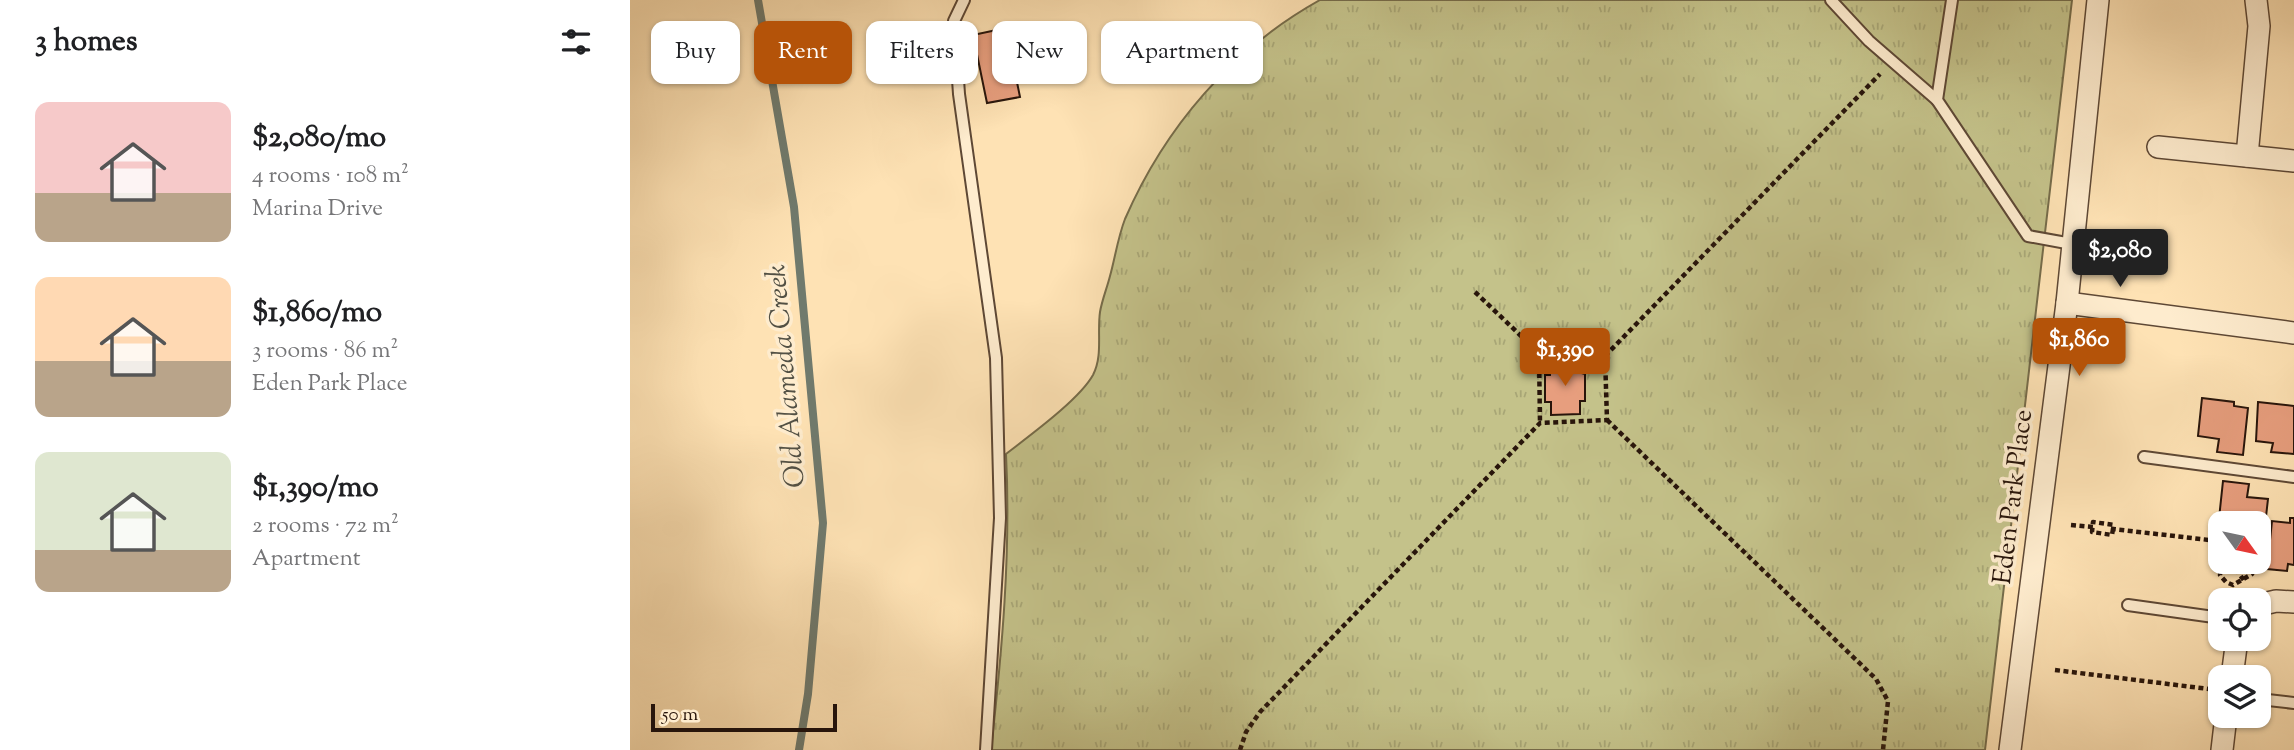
<!DOCTYPE html>
<html lang="en">
<head>
<meta charset="utf-8">
<style>
	:root { --surface:#fff; --page:#f6f6f6; --text:#202124; --muted:#757577; --accent:#b45309 }
	body { margin:0; font-family:"Sorts Mill Goudy",serif; background:var(--page); color:var(--text); height:100vh; display:flex; flex-direction:column; font-size:26px; white-space:nowrap }
	* { box-sizing:border-box; margin:0 }
	p { font-size:23px; color:var(--muted) }
	.icon { flex:none; width:38px; height:38px; fill:none; stroke:currentColor; stroke-width:2; stroke-linecap:round; stroke-linejoin:round }
	.map { position:relative; flex:1; overflow:hidden }
	.details { display:flex; flex-direction:column; background:var(--surface); width:630px }
	.details>* { flex:none }
	.hud { position:absolute; left:21px; top:21px; width:665px; height:63px; display:flex; gap:14px }
	.needle { width:46px; rotate:123deg }
	.tools { position:absolute; left:1578px; top:511px; display:grid; gap:14px }
	.tools a { display:grid; place-items:center; width:63px; height:63px; border-radius:14px; background:var(--surface); box-shadow:0 2px 5px #0004; font-size:35px }
	.scale { position:absolute; left:21px; bottom:18px; width:186px; box-sizing:border-box; padding-left:7px; border:4px solid #28150b; border-top:0; font-size:19px; line-height:24px; white-space:nowrap; color:#28150b; -webkit-text-stroke:5px #feecce; paint-order:stroke }
	.price { position:absolute; translate:-50% -60px; padding:0 16px; border-radius:7px; background:var(--accent); color:#fff; font-size:23px; line-height:46px; filter:drop-shadow(0 2px 4px #0008) }
	.price::after { content:''; position:absolute; left:50%; top:42px; width:21px; height:16px; margin-left:-10px; background:inherit; clip-path:polygon(0 0,100% 0,50% 100%) }
	.price.current { background:#222; color:#fff }
	ul { padding:0; list-style:none }
	li { display:flex; align-items:center; gap:21px; height:175px; padding:0 35px }
	li span { display:grid; place-items:center; flex:none; width:196px; height:140px; border-radius:14px; color:#555 }
	li>.icon { margin-inline-start:auto }
	span .icon { width:84px; height:84px; fill:#fffc; stroke-width:1 }
	li b { font-size:30px }
	h2 { display:flex; justify-content:space-between; align-items:center; height:84px; padding:0 35px; font-size:30px }
	.pill { padding:0 24px; border-radius:14px; background:var(--surface); box-shadow:0 2px 5px #0004; font-size:24px; line-height:63px }
	.pill.current { background:var(--accent); color:#fff }
	main { display:flex; flex:1; min-height:0 }
	.map>svg:first-child { display:block }
	.park { fill:url(#park-tufts); stroke:#766c4a; stroke-width:2 }
	.lines { fill:none; stroke-linecap:round; stroke-linejoin:round }
	.stream { stroke:#707a6d; stroke-width:8 }
	.building { fill:#e79e7e; stroke:#28150b; stroke-width:2 }
	.lane-casing { stroke:#5e4835; stroke-width:14 }
	.street-casing { stroke:#5e4835; stroke-width:24 }
	.path { stroke:#28150b; stroke-width:4.5; stroke-dasharray:5 3.5; stroke-linecap:butt }
	.lane { stroke:#feecce; stroke-width:10 }
	.street { stroke:#feecce; stroke-width:21 }
	.labels { text-anchor:middle; dominant-baseline:central; stroke-width:7; stroke-linejoin:round; paint-order:stroke }
	.street-label { font-size:26px; fill:#28150b; stroke:#feecce }
	.water-label { font-size:28px; font-style:italic; fill:#525044; stroke:#feecce }
</style>
</head>
<body>
<main>
<section class="details">
<h2>3 homes<svg class="icon" aria-label="filters" viewBox="0 0 24 24"><path d="M4 7h16M4 17h16"/><circle cx="9" cy="7" r="2"/><circle cx="15" cy="17" r="2"/></svg></h2>
<ul>
<li><span style="background:linear-gradient(#f6c9c9 65%,#b9a48a 0)"><svg class="icon" aria-label="home" viewBox="0 0 24 24"><path d="M3 11l9-7 9 7M6 9v11h12V9"/></svg></span><div><b>$2,080/mo</b><p>4 rooms · 108 m²</p><p>Marina Drive</p></div></li>
<li><span style="background:linear-gradient(#ffd9b3 60%,#b9a48a 0)"><svg class="icon" aria-label="home" viewBox="0 0 24 24"><path d="M3 11l9-7 9 7M6 9v11h12V9"/></svg></span><div><b>$1,860/mo</b><p>3 rooms · 86 m²</p><p>Eden Park Place</p></div></li>
<li><span style="background:linear-gradient(#dfe7d0 70%,#b9a48a 0)"><svg class="icon" aria-label="home" viewBox="0 0 24 24"><path d="M3 11l9-7 9 7M6 9v11h12V9"/></svg></span><div><b>$1,390/mo</b><p>2 rooms · 72 m²</p><p>Apartment</p></div></li>
</ul>
</section>
<div class="map">
<svg width="1664" height="750" viewBox="0 0 1664 750">
	<defs>
		<pattern id="park-tufts" width="24" height="20" patternUnits="userSpaceOnUse" patternTransform="scale(1.75)"><rect width="24" height="20" fill="#c4c28a"/><path d="M3 7l-1-3M5 7V3M7 7l1-3M15 17l-1-3M17 17v-4M19 17l1-3" fill="none" stroke="#a8a676"/></pattern>
	</defs>
	<rect width="100%" height="100%" fill="#fee2b4"/>
	<filter id="stains"><feTurbulence type="fractalNoise" baseFrequency=".00286" numOctaves="4"/><feColorMatrix values="0 0 0 0 .2 0 0 0 0 .09 0 0 0 0 .02 0 0 0 .5 -.17"/></filter>
	<radialGradient id="worn" r=".72"><stop offset=".6" stop-color="#630" stop-opacity="0"/><stop offset="1" stop-color="#630" stop-opacity=".3"/></radialGradient>
	<path class="park" d="M 690,0 L 1442,0 L 1355,750 L 361,750 C 372,651 381,553 376,454 C 399,436 449,400 463,375 C 473,356 467,333 470,312 C 472,300 477,288 480,276 C 485,258 488,237 495,219 C 535,127 602,49 690,0 Z"/>
	<g class="lines">
		<path class="stream" d="M 128,0 L 164,207 L 193,523 L 178,694 L 169,750"/>
	</g>
	<g class="building">
		<path d="M 376,28 L 390,97 L 357,103 L 343,35 Z"/>
		<path d="M 920,362 L 948,362 L 948,372 L 955,374 L 955,401 L 950,401 L 950,414 L 921,415 L 921,402 L 915,402 L 915,375 L 920,375 Z"/>
		<path d="M 1572,398 L 1604,402 L 1604,406 L 1618,408 L 1613,455 L 1587,452 L 1589,439 L 1568,436 Z"/>
		<path d="M 1628,402 L 1664,406 L 1664,454 L 1641,452 L 1643,443 L 1626,441 Z"/>
		<path d="M 1593,481 L 1619,484 L 1617,497 L 1638,499 L 1634,534 L 1629,534 L 1629,523 L 1591,523 L 1588,528 Z"/>
		<path d="M 1660,518 L 1664,518 L 1664,565 L 1658,564 L 1657,571 L 1637,569 L 1642,521 L 1660,523 Z"/>
	</g>
	<g class="lines">
		<g class="lane-casing">
			<g id="lane">
				<path d="M 334,0 L 324,21 L 329,94 L 366,358 L 370,518 L 356,750"/>
				<path d="M 1201,0 L 1239,41 L 1307,100"/>
				<path d="M 1322,0 L 1307,100 L 1398,236 L 1442,244"/>
				<path d="M 1514,457 L 1664,477"/>
				<path d="M 1498,605 L 1591,618"/>
				<path d="M 1629,699 L 1664,703"/>
			</g>
		</g>
		<g class="street-casing">
			<g id="street">
				<path d="M 1528,147 L 1664,161"/>
				<path d="M 1617,156 L 1629,26 L 1626,0"/>
				<path d="M 1437,303 L 1664,333"/>
				<path d="M 1629,605 L 1646,601 L 1664,602"/>
				<path d="M 1602,677 L 1607,639"/>
				<path d="M 1380,750 L 1437,303 L 1468,0"/>
				<path d="M 1592,750 L 1596,716"/>
			</g>
		</g>
		<g class="path">
			<path d="M 845,292 L 909,353"/>
			<path d="M 975,356 L 1250,74"/>
			<path d="M 977,420 L 1246,679 L 1258,701 L 1253,750"/>
			<path d="M 1441,525 L 1463,527"/>
			<path d="M 1483,529 L 1482,535 L 1462,532 L 1463,522 L 1484,525 L 1483,529 L 1588,541 L 1591,545"/>
			<path d="M 1592,562 L 1590,575 L 1596,582 L 1603,585 L 1622,574 L 1628,562"/>
			<path d="M 1601,562 L 1615,582"/>
			<path d="M 1425,670 L 1579,689"/>
			<path d="M 610,750 L 616,732 L 630,712 L 910,423 L 977,420 L 975,356 L 909,353 L 910,423"/>
		</g>
		<use href="#lane" class="lane"/>
		<use href="#street" class="street"/>
	</g>
	<g class="labels">
		<g class="street-label">
			<text transform="translate(1384 497) rotate(-83)">Eden Park Place</text>
		</g>
		<g class="water-label">
			<text transform="translate(157 376) rotate(-95)">Old Alameda Creek</text>
		</g>
	</g>
	<rect width="100%" height="100%" filter="url(#stains)"/>
	<rect width="100%" height="100%" fill="url(#worn)"/>
</svg>
<div class="tools">
<a><svg class="needle" viewBox="-14 -14 28 28"><path d="M0-13l5 13h-10z" fill="#e53935"/><path d="M0 13l5-13h-10z" fill="#757577"/></svg></a>
<a><svg class="icon" aria-label="locate" viewBox="0 0 24 24"><circle cx="12" cy="12" r="6"/><path d="M12 2v4M12 18v4M2 12h4M18 12h4"/></svg></a>
<a><svg class="icon" aria-label="layers" viewBox="0 0 24 24"><path d="M12 4l9 5-9 5-9-5zM3 14l9 5 9-5"/></svg></a>
</div>
<div class="scale">50 m</div>
<b class="price current" style="left:1490px;top:289px">$2,080</b>
<b class="price" style="left:1449px;top:378px">$1,860</b>
<b class="price" style="left:935px;top:388px">$1,390</b>
<div class="hud">
<a class="pill">Buy</a>
<a class="pill current">Rent</a>
<a class="pill">Filters</a>
<a class="pill">New</a>
<a class="pill">Apartment</a>
</div>
</div>
</main>
</body>
</html>
